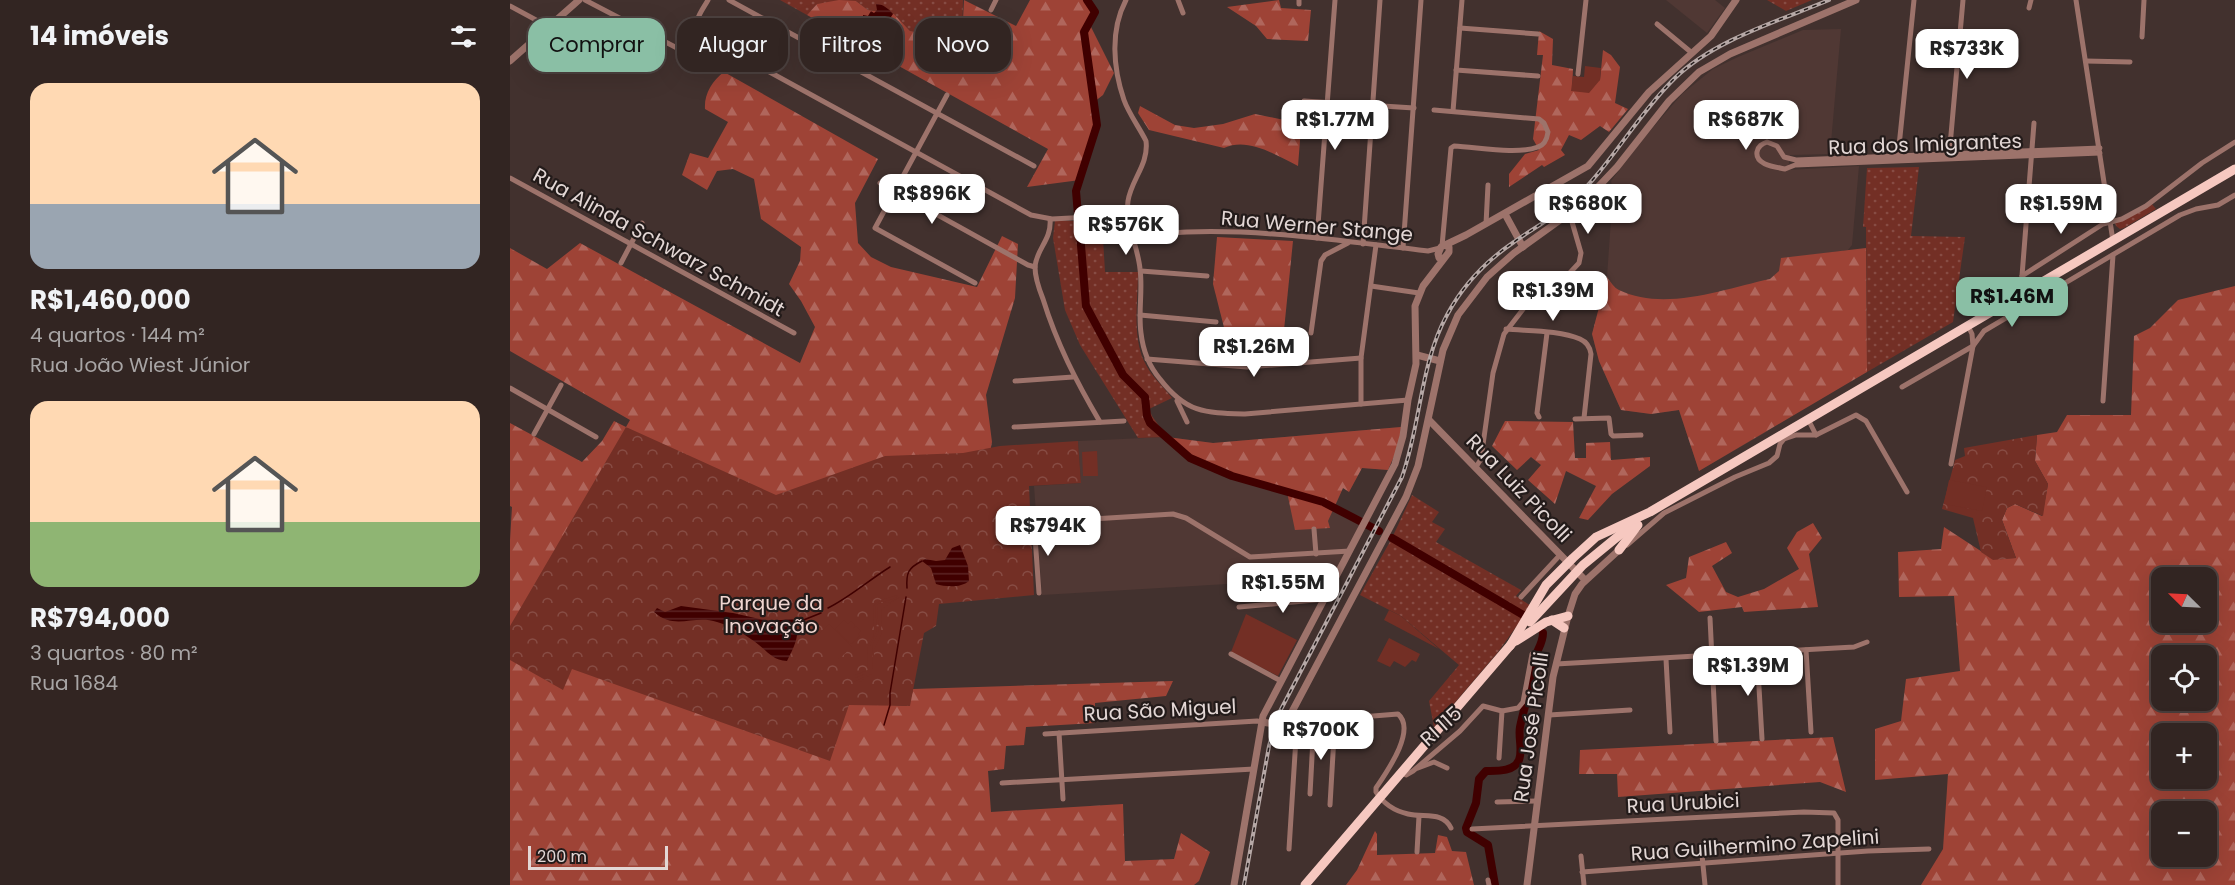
<!DOCTYPE html>
<html lang="pt">
<head>
<meta charset="utf-8">
<style>
	:root { --surface:#322522; --page:#3a2d2a; --text:#f1f3f6; --muted:#a8a5a5; --line:#4d4240; --accent:#8abfa5 }
	body { margin:0; font-family:Poppins,sans-serif; background:var(--page); color:var(--text); height:100vh; display:flex; flex-direction:column; font-size:22px; white-space:nowrap }
	* { box-sizing:border-box; margin:0 }
	p { font-size:20px; color:var(--muted) }
	.icon { flex:none; width:33px; height:33px; fill:none; stroke:currentColor; stroke-width:2; stroke-linecap:round; stroke-linejoin:round }
	.map { position:relative; flex:1; overflow:hidden }
	.drawer { display:flex; flex-direction:column; background:var(--surface); width:510px }
	.drawer>* { flex:none }
	.banner { position:absolute; left:18px; top:18px; width:570px; height:54px; display:flex; gap:12px }
	.needle { width:39px; rotate:294deg }
	.controls { position:absolute; left:1641px; top:567px; display:grid; gap:12px }
	.controls a { display:grid; place-items:center; width:66px; height:66px; border-radius:12px; background:var(--surface); box-shadow:0 6px 24px #0002,0 0 0 2px var(--line); font-size:30px }
	.scale { position:absolute; left:18px; bottom:15px; width:140px; box-sizing:border-box; padding-left:6px; border:3px solid #e3d7d5; border-top:0; font-size:16px; line-height:21px; white-space:nowrap; color:#e3d7d5; -webkit-text-stroke:4px #231b1a; paint-order:stroke }
	.price { position:absolute; translate:-50% -51px; padding:0 14px; border-radius:12px; background:#fff; color:#222; font-size:20px; line-height:39px; filter:drop-shadow(0 2px 3px #0008) }
	.price::after { content:''; position:absolute; left:50%; top:36px; width:18px; height:14px; margin-left:-9px; background:inherit; clip-path:polygon(0 0,100% 0,50% 100%) }
	.price.on { background:var(--accent); color:#111 }
	ul { padding:0; list-style:none }
	li { display:grid; align-content:center; gap:12px; height:318px; padding:0 30px }
	li span { display:grid; place-items:center; height:186px; border-radius:18px; color:#555 }
	li>.icon { margin-inline-start:auto }
	span .icon { width:108px; height:108px; fill:#fffc; stroke-width:1 }
	li b { font-size:26px }
	h2 { display:flex; justify-content:space-between; align-items:center; height:72px; padding:0 30px; font-size:26px }
	.pill { padding:0 21px; border-radius:18px; background:var(--surface); box-shadow:0 6px 24px #0002,0 0 0 2px var(--line); font-size:21px; line-height:54px }
	.pill.on { background:var(--accent); color:#111 }
	main { display:flex; flex:1; min-height:0 }
	.map>svg:first-child { display:block }
	.built { fill:#503834 }
	.grass { fill:url(#grass-dots) }
	.forest { fill:url(#forest-firs); fill-rule:evenodd }
	.park { fill:url(#park-crowns) }
	.garden { fill:#732f25 }
	.water { fill:url(#water-rules) }
	.lines { fill:none; stroke-linecap:round; stroke-linejoin:round }
	.stream { stroke:#400000; stroke-width:1.5 }
	.river { stroke:#400000; stroke-width:8 }
	.minor { stroke:#9d736b; stroke-width:5 }
	.tertiary { stroke:#9d736b; stroke-width:7 }
	.trunk { stroke:#f6c8c0; stroke-width:9 }
	.rail-casing { stroke:#b6a8a6; stroke-width:4 }
	.rail { stroke:#231b1a; stroke-width:1.5; stroke-dasharray:4.5; stroke-linecap:butt }
	.labels { text-anchor:middle; dominant-baseline:central; stroke-width:4.5; stroke-linejoin:round; paint-order:stroke }
	.street-label { font-size:20px; fill:#e3d7d5; stroke:#231b1a }
	.park-label { font-size:20px; fill:#efd5d0; stroke:#231b1a }
</style>
</head>
<body>
<main>
<section class="drawer">
<h2>14 imóveis<svg class="icon" aria-label="filters" viewBox="0 0 24 24"><path d="M4 7h16M4 17h16"/><circle cx="9" cy="7" r="2"/><circle cx="15" cy="17" r="2"/></svg></h2>
<ul>
<li><span style="background:linear-gradient(#ffd9b3 65%,#9aa5b1 0)"><svg class="icon" aria-label="home" viewBox="0 0 24 24"><path d="M3 11l9-7 9 7M6 9v11h12V9"/></svg></span><div><b>R$1,460,000</b><p>4 quartos · 144 m²</p><p>Rua João Wiest Júnior</p></div></li>
<li><span style="background:linear-gradient(#ffd9b3 65%,#8fb573 0)"><svg class="icon" aria-label="home" viewBox="0 0 24 24"><path d="M3 11l9-7 9 7M6 9v11h12V9"/></svg></span><div><b>R$794,000</b><p>3 quartos · 80 m²</p><p>Rua 1684</p></div></li>
</ul>
</section>
<div class="map">
<svg width="1725" height="885" viewBox="0 0 1725 885">
	<defs>
		<pattern id="grass-dots" width="8" height="8" patternUnits="userSpaceOnUse" patternTransform="scale(1.5)"><rect width="8" height="8" fill="#732f25"/><path d="M2 2h.1M6 6h.1" fill="none" stroke="#874c44" stroke-width="1.8" stroke-linecap="round"/></pattern>
		<pattern id="forest-firs" width="22" height="20" patternUnits="userSpaceOnUse" patternTransform="scale(1.5)"><rect width="22" height="20" fill="#9e4336"/><path d="M5 1l3.5 6h-7zM16 11l3.5 6h-7z" fill="#b0665c"/></pattern>
		<pattern id="park-crowns" width="20" height="18" patternUnits="userSpaceOnUse" patternTransform="scale(1.5)"><rect width="20" height="18" fill="#732f25"/><path d="M2 6a3 3 0 1 1 6 0M12 15a3 3 0 1 1 6 0" fill="none" stroke="#874c44"/></pattern>
		<pattern id="water-rules" width="6" height="5" patternUnits="userSpaceOnUse" patternTransform="scale(1.5)"><rect width="6" height="5" fill="#400000"/><path d="M0 2.5h6" fill="none" stroke="#5b2424"/></pattern>
	</defs>
	<rect width="100%" height="100%" fill="#42312e"/>
	<g class="built">
		<path d="M 1156,0 L 1205,0 L 1215,8 L 1197,33 Z"/>
		<path d="M 1331,29 L 1320,154 L 1280,155 L 1278,170 L 1349,166 L 1342,245 L 1338,250 L 1271,259 L 1258,431 L 1189,471 L 1169,410 L 1141,414 L 1111,410 L 1089,361 L 1082,334 L 1097,277 L 1103,191 L 1101,181 L 1133,139 L 1172,94 L 1203,69 L 1228,57 L 1293,30 Z"/>
		<path d="M 891,427 L 878,470 L 852,468 L 839,492 L 833,488 L 825,507 L 857,519 L 829,572 L 717,584 L 532,595 L 524,486 L 571,483 L 568,441 L 657,437 L 703,443 Z"/>
	</g>
	<g class="grass">
		<path d="M 270,0 L 453,0 L 452,40 L 441,42 L 421,34 L 400,31 L 384,14 L 358,10 L 346,1 L 307,4 L 297,15 Z"/>
		<path d="M 1257,0 L 1302,0 L 1276,11 Z"/>
		<path d="M 1409,167 L 1401,236 L 1455,237 L 1443,322 L 1357,372 L 1356,227 L 1353,227 L 1357,168 Z"/>
		<path d="M 1641,203 L 1646,209 L 1614,228 L 1610,229 L 1606,226 L 1605,223 Z"/>
		<path d="M 545,221 L 592,221 L 595,272 L 628,272 C 628,299 622,335 634,361 C 640,375 653,386 662,398 L 639,409 L 642,416 L 657,437 L 628,438 L 570,345 L 555,310 L 543,238 Z"/>
		<path d="M 902,495 L 929,512 L 922,522 L 935,529 L 926,542 L 1011,590 L 1006,596 L 1021,606 L 988,652 L 924,727 L 919,701 L 949,665 L 891,616 L 850,595 L 882,538 Z"/>
	</g>
	<g class="forest">
		<path d="M 329,0 L 346,1 L 358,10 L 384,14 L 400,31 L 421,34 L 441,42 L 452,39 L 454,0 L 506,26 L 520,0 L 577,0 L 585,12 L 579,23 L 604,73 L 593,95 L 584,102 L 587,125 L 570,180 L 517,187 L 538,149 L 297,15 L 307,4 Z"/>
		<path d="M 769,0 L 771,8 L 801,10 L 798,41 L 757,39 L 746,26 L 717,7 Z"/>
		<path d="M 1029,31 L 1043,39 L 1042,65 L 1063,69 L 1062,91 L 1090,80 L 1093,50 L 1101,55 L 1110,67 L 1105,103 L 1118,109 L 1099,132 L 1090,126 L 1071,140 L 1059,135 L 1051,150 L 1055,155 L 1034,167 L 1032,165 L 999,187 L 999,174 L 1015,154 L 1029,150 L 1023,139 L 1033,55 L 1027,55 Z"/>
		<path d="M 214,72 L 368,159 L 345,203 L 348,243 L 361,257 L 381,267 L 467,287 L 492,236 L 508,244 L 505,298 L 476,395 L 482,442 L 475,478 L 316,705 L 366,704 L 399,706 L 403,689 L 663,681 L 656,696 L 585,703 L 585,723 L 516,727 L 514,745 L 496,746 L 494,769 L 478,771 L 481,812 L 613,804 L 615,861 L 664,859 L 671,833 L 700,852 L 689,881 L 684,885 L 0,885 L 0,540 L 2,507 L 0,506 L 0,423 L 72,462 L 92,441 L 104,421 L 116,427 L 120,420 L 0,351 L 0,248 L 37,269 L 70,243 L 290,363 L 305,327 L 291,301 L 279,284 L 290,261 L 291,247 L 251,219 L 244,179 L 223,169 L 207,171 L 197,190 L 172,175 L 180,153 L 198,158 L 218,122 L 195,109 C 194,94 202,81 214,72 Z"/>
		<path d="M 630,106 L 665,125 L 684,128 L 713,124 L 745,114 L 779,121 L 791,128 L 788,166 C 766,155 738,137 714,148 L 639,130 L 628,113 Z"/>
		<path d="M 707,237 L 783,241 L 774,330 L 738,366 L 723,363 L 703,284 Z"/>
		<path d="M 1356,248 L 1357,372 L 1189,471 L 1169,410 L 1141,414 L 1111,410 L 1089,361 L 1082,334 L 1097,277 C 1100,281 1104,288 1109,290 C 1154,312 1214,289 1260,279 L 1269,271 L 1271,258 Z"/>
		<path d="M 1725,286 L 1725,885 L 1411,885 L 1433,849 L 1438,774 L 1365,780 L 1365,729 L 1391,721 L 1396,679 L 1450,671 L 1444,596 L 1389,597 L 1388,552 L 1431,549 L 1434,527 L 1483,559 L 1506,558 L 1492,520 L 1497,508 L 1505,504 L 1532,516 L 1538,484 L 1525,461 L 1527,435 L 1547,432 L 1557,415 L 1621,415 L 1624,336 L 1640,328 L 1668,300 ZM 1652,578 L 1696,578 L 1696,622 L 1652,622 ZM 1652,656 L 1696,656 L 1696,700 L 1652,700 ZM 1652,734 L 1696,734 L 1696,778 L 1652,778 ZM 1652,812 L 1696,812 L 1696,856 L 1652,856 Z"/>
		<path d="M 995,421 L 1063,422 L 1065,458 L 1076,458 L 1076,443 L 1100,442 L 1101,460 L 1140,457 L 1140,466 L 1102,494 L 1078,520 L 1069,518 L 1086,486 L 1056,471 L 1045,504 L 1018,480 L 1031,465 L 1021,457 L 1007,470 L 982,446 Z"/>
		<path d="M 891,427 L 889,445 L 878,470 L 852,468 L 839,492 L 833,488 L 818,521 L 820,528 L 785,530 L 777,492 L 722,476 L 680,458 L 657,437 L 703,443 Z"/>
		<path d="M 1303,523 L 1312,538 L 1299,554 L 1308,607 L 1234,612 L 1232,607 L 1189,612 L 1156,585 L 1176,578 L 1179,557 L 1216,542 L 1222,553 L 1202,566 L 1216,592 L 1228,597 L 1254,589 L 1289,569 L 1277,548 L 1287,532 Z"/>
		<path d="M 1323,737 L 1336,792 L 1310,782 L 1108,797 L 1107,774 L 1069,774 L 1070,750 Z"/>
		<path d="M 865,831 L 867,834 L 867,855 L 925,853 L 928,835 L 937,837 L 942,851 L 956,852 L 964,885 L 836,885 L 847,870 Z"/>
	</g>
	<g class="park">
		<path d="M 116,427 L 266,495 L 375,456 L 453,453 L 490,446 L 568,441 L 571,483 L 519,486 L 524,595 L 429,604 L 426,626 L 414,633 L 400,706 L 339,705 L 320,761 L 62,669 L 53,690 L 0,660 L 0,626 Z"/>
		<path d="M 1527,435 L 1525,461 L 1538,484 L 1533,516 L 1505,504 L 1497,508 L 1492,520 L 1506,558 L 1483,560 L 1471,552 L 1463,518 L 1432,509 L 1445,460 L 1455,456 L 1454,448 Z"/>
	</g>
	<g class="garden">
		<path d="M 1075,66 L 1091,68 L 1090,80 L 1079,93 L 1061,91 L 1063,76 L 1074,77 Z"/>
		<path d="M 587,451 L 588,476 L 573,476 L 572,452 Z"/>
		<path d="M 1439,480 L 1477,487 L 1472,511 L 1434,504 Z"/>
		<path d="M 388,595 C 384,602 371,599 365,607 L 367,630 L 360,646 L 360,670 L 355,674 L 345,678 L 345,675 L 358,670 L 357,648 L 364,634 L 363,606 L 371,600 Z"/>
		<path d="M 390,597 L 372,609 L 371,635 L 364,649 L 364,672 L 347,684 L 344,682 L 356,676 L 363,668 L 362,646 L 369,631 L 367,608 L 371,603 L 381,602 Z"/>
		<path d="M 879,610 L 891,616 L 929,649 L 874,620 Z"/>
		<path d="M 736,614 L 787,640 L 768,676 L 721,652 Z"/>
		<path d="M 334,620 L 338,624 L 341,621 L 345,625 L 343,629 L 346,626 L 351,631 L 348,634 L 350,636 L 341,644 L 325,629 Z"/>
		<path d="M 319,624 L 342,647 L 329,659 L 307,636 Z"/>
		<path d="M 879,638 L 910,654 L 906,662 L 902,660 L 895,667 L 884,661 L 880,667 L 867,661 Z"/>
	</g>
	<g class="water">
		<path d="M 366,4 C 373,4 379,9 383,14 L 379,20 L 368,17 L 353,19 L 353,15 L 358,16 L 361,11 L 364,13 L 367,10 Z"/>
		<path d="M 450,545 L 458,566 L 459,581 C 451,588 436,587 426,584 L 421,568 L 412,561 L 415,559 L 426,561 L 435,560 L 442,548 Z"/>
		<path d="M 171,606 L 223,613 L 259,621 L 283,619 C 293,632 283,649 277,661 C 263,660 259,653 249,645 C 238,636 221,626 207,622 C 184,614 165,631 144,612 L 147,608 L 155,612 Z"/>
	</g>
	<g class="lines">
		<g class="stream">
			<path d="M 397,588 C 396,573 398,568 412,561"/>
			<path d="M 318,608 C 340,597 359,580 380,567"/>
			<path d="M 286,623 L 311,613"/>
			<path d="M 374,725 L 380,705 L 380,693 L 396,597"/>
		</g>
		<g class="river">
			<path d="M 568,215 L 566,191 L 587,125 L 574,32 L 585,12 L 577,0"/>
			<path d="M 569,221 L 576,306 L 613,375 L 635,397 L 637,416 L 640,423 L 680,458 L 722,476 L 813,502 L 869,531"/>
			<path d="M 882,538 L 1015,616"/>
			<path d="M 985,885 L 978,845 L 957,832 L 956,828 L 966,803 L 969,779 L 976,771 C 987,771 1004,772 1009,760 C 1013,750 1008,737 1010,727 C 1013,712 1018,697 1021,682 C 1023,676 1021,670 1023,664 C 1025,652 1033,645 1033,633"/>
		</g>
		<g class="minor">
			<path d="M 75,0 L 167,48"/>
			<path d="M 198,0 C 192,11 181,23 190,34 L 521,215 L 542,219 L 617,215"/>
			<path d="M 219,0 L 524,166"/>
			<path d="M 616,0 C 600,30 603,68 614,100 C 619,114 629,127 636,141 C 639,164 621,180 618,201 C 615,225 628,246 630,269 C 633,290 628,312 631,333 C 633,351 639,366 650,379 C 676,413 695,413 735,414 L 898,400"/>
			<path d="M 668,0 L 673,13"/>
			<path d="M 1566,0 L 1603,241"/>
			<path d="M 789,4 L 789,0"/>
			<path d="M 0,6 L 39,27"/>
			<path d="M 1519,8 L 1521,0"/>
			<path d="M 481,10 L 486,0"/>
			<path d="M 1147,24 L 1182,53"/>
			<path d="M 950,28 L 1028,34"/>
			<path d="M 1632,37 L 1634,0"/>
			<path d="M 1576,61 L 1620,62"/>
			<path d="M 946,70 L 1028,76"/>
			<path d="M 1068,74 L 1076,0"/>
			<path d="M 437,95 L 365,228 L 465,283"/>
			<path d="M 794,101 L 904,108"/>
			<path d="M 924,110 L 1029,119 L 1034,123 L 1038,132 C 1037,139 1035,145 1028,147 C 1006,155 968,147 944,146 L 941,148 L 932,246"/>
			<path d="M 943,111 L 952,0"/>
			<path d="M 1590,148 L 1286,160 L 1274,157 L 1267,146 L 1257,142 C 1252,144 1248,146 1247,152 C 1245,165 1266,167 1275,169 L 1285,165 L 1590,153"/>
			<path d="M 1388,156 L 1404,0"/>
			<path d="M 1439,157 L 1453,0"/>
			<path d="M 0,178 L 284,333"/>
			<path d="M 370,183 L 518,265 L 525,267"/>
			<path d="M 540,219 C 542,240 526,249 525,267 C 525,278 529,289 533,299 C 547,344 566,381 590,422"/>
			<path d="M 976,224 L 978,185"/>
			<path d="M 622,236 C 640,235 659,233 677,232 C 758,229 838,242 918,251 L 930,248"/>
			<path d="M 807,238 L 825,0"/>
			<path d="M 853,244 L 870,0"/>
			<path d="M 893,248 L 911,0"/>
			<path d="M 111,263 L 132,223"/>
			<path d="M 631,271 L 697,276"/>
			<path d="M 1512,276 L 1593,224 L 1612,219 L 1636,206 L 1692,163 L 1725,142"/>
			<path d="M 1512,276 L 1524,123"/>
			<path d="M 861,286 L 909,293"/>
			<path d="M 1046,286 L 1077,290"/>
			<path d="M 630,315 L 706,322"/>
			<path d="M 996,329 C 1017,331 1050,330 1070,339 C 1077,342 1080,347 1081,354 L 1074,418"/>
			<path d="M 801,333 L 811,261 L 815,255 L 838,243"/>
			<path d="M 637,359 L 737,367 L 851,358"/>
			<path d="M 505,381 L 563,377"/>
			<path d="M 1392,387 L 1463,346 L 1474,331 L 1479,328 L 1670,215 L 1686,209 L 1708,205 L 1725,195"/>
			<path d="M 0,388 L 86,437"/>
			<path d="M 667,401 L 677,422"/>
			<path d="M 1593,401 L 1603,255"/>
			<path d="M 851,404 L 851,358 L 866,245"/>
			<path d="M 1029,417 L 1027,413 L 1037,333"/>
			<path d="M 1065,419 L 1099,418 L 1101,434 L 1103,436 L 1131,435"/>
			<path d="M 1298,419 L 1306,435"/>
			<path d="M 504,427 L 614,421"/>
			<path d="M 24,434 L 51,385"/>
			<path d="M 1441,464 L 1463,346 L 1462,334 L 1458,326"/>
			<path d="M 966,467 L 971,459 L 983,373 L 994,334 L 1014,308 L 1055,278 L 1069,263 L 1071,253 L 1060,215"/>
			<path d="M 524,522 L 529,593"/>
			<path d="M 502,524 L 663,514 L 676,518 L 740,557 L 840,551"/>
			<path d="M 804,529 L 806,554"/>
			<path d="M 1117,545 L 1154,513 L 1225,477 L 1259,463 L 1267,456 L 1270,444 L 1274,439 L 1286,435 L 1306,435 L 1346,415 L 1356,421 L 1397,492"/>
			<path d="M 1011,597 L 1050,555"/>
			<path d="M 729,607 L 815,599"/>
			<path d="M 1200,618 L 1206,741"/>
			<path d="M 1296,650 L 1301,732"/>
			<path d="M 1247,653 L 1252,739"/>
			<path d="M 721,654 L 771,681"/>
			<path d="M 1156,659 L 1160,732"/>
			<path d="M 1046,664 L 1344,647 L 1357,642"/>
			<path d="M 1039,715 L 1120,710"/>
			<path d="M 776,723 L 888,714 C 907,730 876,773 866,788 L 866,792 C 873,803 885,811 898,814 C 914,818 933,811 941,828"/>
			<path d="M 549,733 L 553,799"/>
			<path d="M 535,734 L 747,721 L 752,722"/>
			<path d="M 989,758 L 992,711"/>
			<path d="M 908,768 L 924,762 L 937,768"/>
			<path d="M 890,773 L 896,775 L 903,771 L 950,731 L 973,706 L 992,711 L 1008,708 L 1013,702 L 1022,654"/>
			<path d="M 492,783 L 744,769"/>
			<path d="M 800,794 L 804,720"/>
			<path d="M 987,802 L 1027,801"/>
			<path d="M 820,805 L 825,719"/>
			<path d="M 962,829 L 1294,812 L 1324,813 L 1328,820 L 1328,885"/>
			<path d="M 1191,845 L 1195,885"/>
			<path d="M 779,849 L 787,722"/>
			<path d="M 907,852 L 909,816"/>
			<path d="M 1071,856 L 1074,885"/>
			<path d="M 1072,872 L 1358,851 L 1419,849"/>
			<path d="M 978,880 L 979,885"/>
		</g>
		<g class="tertiary">
			<path d="M 0,61 L 69,0"/>
			<path d="M 995,214 L 1013,247"/>
			<path d="M 935,245 L 956,235 L 1078,166 L 1139,92 L 1201,36 L 1226,0"/>
			<path d="M 907,355 L 930,361"/>
			<path d="M 919,420 L 1075,580"/>
			<path d="M 752,722 L 764,724 L 776,723 L 896,497 L 908,466 L 933,350 L 948,315 L 977,277 L 1004,253 L 1071,205 L 1107,167 L 1159,101 L 1189,72 L 1220,54 L 1346,0"/>
			<path d="M 724,885 L 753,716 L 885,464 L 893,436 L 898,400 L 906,364 L 905,306 L 913,286 L 939,252 L 939,247 L 934,245 L 931,247 L 928,254 L 929,258 L 934,258"/>
			<path d="M 1017,885 L 1043,677 L 1058,616 L 1065,594 L 1072,584 L 1109,550"/>
		</g>
		<g class="trunk">
			<path d="M 1109,550 L 1128,525"/>
			<path d="M 1042,620 L 1054,628"/>
			<path d="M 1020,622 L 1073,565 L 1123,524"/>
			<path d="M 1006,641 L 1036,622 L 1058,616"/>
			<path d="M 1000,646 L 1036,585 L 1063,558 L 1086,537 L 1140,512 L 1725,169"/>
			<path d="M 795,885 L 1004,641"/>
		</g>
		<g class="rail-casing">
			<path id="rail" d="M 734,885 L 759,746 L 767,717 L 892,477 C 911,424 910,364 937,315 C 953,285 976,261 1004,242 C 1022,229 1043,218 1060,203 C 1101,166 1126,116 1165,78 C 1204,40 1269,21 1319,0"/>
		</g>
		<use href="#rail" class="rail"/>
	</g>
	<g class="labels">
		<g class="street-label">
			<text transform="translate(1415 144) rotate(-2)">Rua dos Imigrantes</text>
			<text transform="translate(807 226) rotate(5)">Rua Werner Stange</text>
			<text transform="translate(149 242) rotate(29)">Rua Alinda Schwarz Schmidt</text>
			<text transform="translate(1009 488) rotate(46)">Rua Luiz Picolli</text>
			<text transform="translate(650 710) rotate(-3)">Rua São Miguel</text>
			<text transform="translate(931 726) rotate(-42)">RI 115</text>
			<text transform="translate(1021 727) rotate(-82)">Rua José Picolli</text>
			<text transform="translate(1173 803) rotate(-3)">Rua Urubici</text>
			<text transform="translate(1245 845) rotate(-4)">Rua Guilhermino Zapelini</text>
		</g>
		<g class="park-label">
			<text x="261" y="603">Parque da<tspan x="261" dy="23">Inovação</tspan></text>
		</g>
	</g>
</svg>
<div class="controls">
<a><svg class="needle" viewBox="-14 -14 28 28"><path d="M0-13l5 13h-10z" fill="#e53935"/><path d="M0 13l5-13h-10z" fill="#a8a5a5"/></svg></a>
<a><svg class="icon" aria-label="locate" viewBox="0 0 24 24"><circle cx="12" cy="12" r="6"/><path d="M12 2v4M12 18v4M2 12h4M18 12h4"/></svg></a>
<a>+</a>
<a>−</a>
</div>
<div class="scale">200 m</div>
<b class="price" style="left:1457px;top:80px">R$733K</b>
<b class="price" style="left:825px;top:151px">R$1.77M</b>
<b class="price" style="left:1236px;top:151px">R$687K</b>
<b class="price" style="left:422px;top:225px">R$896K</b>
<b class="price" style="left:1078px;top:235px">R$680K</b>
<b class="price" style="left:1551px;top:235px">R$1.59M</b>
<b class="price" style="left:616px;top:256px">R$576K</b>
<b class="price" style="left:1043px;top:322px">R$1.39M</b>
<b class="price on" style="left:1502px;top:328px">R$1.46M</b>
<b class="price" style="left:744px;top:378px">R$1.26M</b>
<b class="price" style="left:538px;top:557px">R$794K</b>
<b class="price" style="left:773px;top:614px">R$1.55M</b>
<b class="price" style="left:1238px;top:697px">R$1.39M</b>
<b class="price" style="left:811px;top:761px">R$700K</b>
<div class="banner">
<a class="pill on">Comprar</a>
<a class="pill">Alugar</a>
<a class="pill">Filtros</a>
<a class="pill">Novo</a>
</div>
</div>
</main>
</body>
</html>
